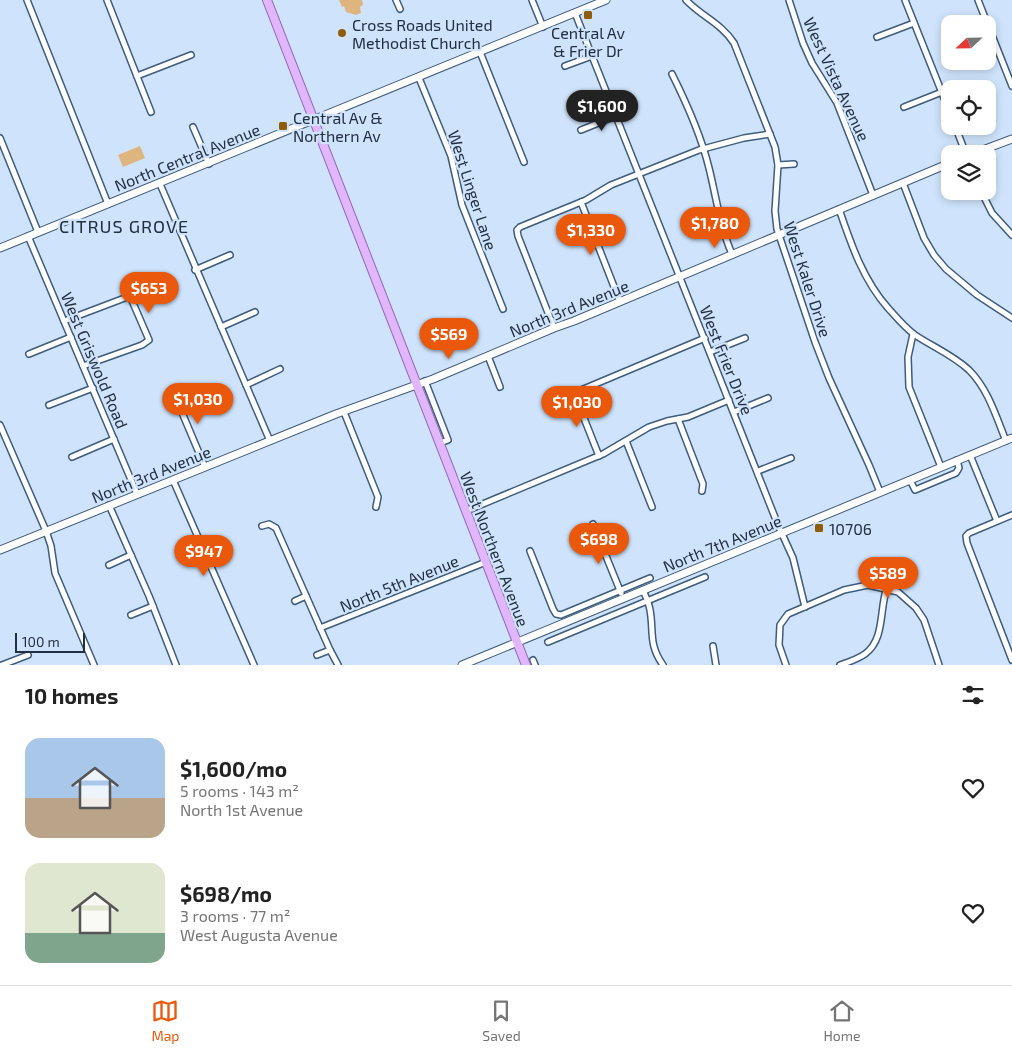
<!DOCTYPE html>
<html lang="en">
<head>
<meta charset="utf-8">
<style>
	:root { --surface:#fff; --page:#f2f2f2; --text:#222; --muted:#767676; --line:#e0e0e0; --accent:#ea580c }
	body { margin:0; font-family:"Exo 2",sans-serif; background:var(--page); color:var(--text); height:100vh; display:flex; flex-direction:column; font-size:19px; white-space:nowrap }
	* { box-sizing:border-box; margin:0 }
	p { font-size:16px; color:var(--muted) }
	.icon { flex:none; width:28px; height:28px; fill:none; stroke:currentColor; stroke-width:2; stroke-linecap:round; stroke-linejoin:round }
	.map { position:relative; height:665px; overflow:hidden }
	.drawer { display:flex; flex-direction:column; background:var(--surface); flex:1 }
	.drawer>* { flex:none }
	.needle { width:32px; rotate:248deg }
	.tools { position:absolute; left:941px; top:15px; display:grid; gap:10px }
	.tools a { display:grid; place-items:center; width:55px; height:55px; border-radius:10px; background:var(--surface); box-shadow:0 2px 8px #0003; font-size:25px }
	.scale { position:absolute; left:15px; bottom:12px; width:70px; box-sizing:border-box; padding-left:5px; border:2px solid #222f3f; border-top:0; font-size:14px; line-height:18px; white-space:nowrap; color:#222f3f; -webkit-text-stroke:4px #cfe4fc; paint-order:stroke }
	.price { position:absolute; translate:-50% -42px; padding:0 11px; border-radius:18px; background:var(--accent); color:#fff; font-size:16px; line-height:32px; filter:drop-shadow(0 1px 2px #0008) }
	.price::after { content:''; position:absolute; left:50%; top:30px; width:15px; height:11px; margin-left:-8px; background:inherit; clip-path:polygon(0 0,100% 0,50% 100%) }
	.price.active { background:#222; color:#fff }
	ul { padding:0; list-style:none }
	li { display:flex; align-items:center; gap:15px; height:125px; padding:0 25px }
	li span { display:grid; place-items:center; flex:none; width:140px; height:100px; border-radius:15px; color:#555 }
	li>.icon { margin-inline-start:auto }
	span .icon { width:60px; height:60px; fill:#fffc; stroke-width:1 }
	li b { font-size:21px }
	h2 { display:flex; justify-content:space-between; align-items:center; height:60px; padding:0 25px; font-size:21px }
	.tab-bar { display:flex; justify-content:space-around; align-items:center; height:70px; border-top:1px solid var(--line); background:var(--surface); font-size:14px; color:var(--muted) }
	.tab-bar a { display:grid; justify-items:center; gap:2px }
	.tab-bar .active { color:var(--accent) }
	.map>svg:first-child { display:block }
	.green { fill:#deb47f }
	.lines { fill:none; stroke-linecap:round; stroke-linejoin:round }
	.street-casing { stroke:#3e5c7e; stroke-width:8 }
	.secondary-casing { stroke:#3e5c7e; stroke-width:9 }
	.primary-casing { stroke:#9168b7; stroke-width:10 }
	.street { stroke:#fff; stroke-width:5 }
	.secondary { stroke:#fff; stroke-width:7 }
	.primary { stroke:#e1b6fa; stroke-width:8 }
	.poi-dot { fill:#8e5d09; stroke:#cfe4fc; stroke-width:2 }
	.labels { text-anchor:middle; dominant-baseline:central; stroke-width:4.5; stroke-linejoin:round; paint-order:stroke }
	.poi-label { font-size:16px; fill:#222f3f; stroke:#cfe4fc; text-anchor:start }
	.street-label { font-size:16px; fill:#222f3f; stroke:#cfe4fc }
	.neighbourhood-label { font-size:18px; letter-spacing:1px; fill:#222f3f; stroke:#cfe4fc }
</style>
</head>
<body>
<div class="map">
<svg width="1012" height="665" viewBox="0 0 1012 665">
	<rect width="100%" height="100%" fill="#cfe4fc"/>
	<g class="green">
		<path d="M 339,0 L 362,0 L 363,5 L 360,7 L 361,13 L 356,15 L 346,12 L 344,6 L 342,7 Z"/>
		<path d="M 140,146 L 145,158 L 123,167 L 118,155 Z"/>
	</g>
	<g class="lines">
		<g class="street-casing">
			<g id="street">
				<path d="M 27,0 L 108,204"/>
				<path d="M 107,0 L 151,112"/>
				<path d="M 396,0 L 400,9"/>
				<path d="M 532,0 L 543,27"/>
				<path d="M 686,0 C 701,16 722,24 734,43 L 775,147 L 778,165 L 775,211 L 777,229 L 815,342 L 829,378 L 869,465 L 880,492"/>
				<path d="M 789,0 L 803,43 L 812,63 L 837,103 L 873,195"/>
				<path d="M 905,0 L 950,113"/>
				<path d="M 978,0 L 1012,86"/>
				<path d="M 575,13 L 778,525 L 793,558 L 805,607"/>
				<path d="M 877,37 L 914,23"/>
				<path d="M 480,52 L 524,162"/>
				<path d="M 565,66 L 592,56"/>
				<path d="M 672,74 C 687,104 701,135 709,168 C 716,196 720,227 732,254"/>
				<path d="M 137,76 L 191,55"/>
				<path d="M 419,78 L 451,156 L 462,205 L 503,309"/>
				<path d="M 904,107 L 942,92"/>
				<path d="M 955,126 L 966,154"/>
				<path d="M 193,127 L 209,164"/>
				<path d="M 581,130 L 616,116"/>
				<path d="M 0,138 L 38,232"/>
				<path d="M 778,165 L 794,164"/>
				<path d="M 903,183 L 924,238 L 934,255 L 946,269 L 977,295 L 1012,318"/>
				<path d="M 160,184 L 270,441"/>
				<path d="M 981,191 L 992,213 L 1012,235"/>
				<path d="M 581,202 L 620,302"/>
				<path d="M 839,209 C 851,244 863,280 888,308 C 896,317 905,328 915,335 C 933,347 953,355 969,370 C 988,389 996,416 1006,441"/>
				<path d="M 28,236 L 137,494"/>
				<path d="M 195,270 L 230,255"/>
				<path d="M 64,321 L 130,296 L 149,340 L 142,345 L 83,366"/>
				<path d="M 221,327 L 255,312"/>
				<path d="M 554,328 L 518,236 L 517,230 L 520,227 L 586,200 L 611,185 L 699,150 L 744,138 L 770,134"/>
				<path d="M 913,334 L 908,357 L 909,387 L 941,467"/>
				<path d="M 710,352 L 745,338"/>
				<path d="M 29,354 L 71,337"/>
				<path d="M 488,356 L 500,387"/>
				<path d="M 425,381 L 448,440 L 440,443"/>
				<path d="M 246,385 L 280,369"/>
				<path d="M 172,389 L 205,467"/>
				<path d="M 49,405 L 93,388"/>
				<path d="M 344,412 L 378,497 L 376,507"/>
				<path d="M 734,412 L 768,398"/>
				<path d="M 678,419 L 703,484 L 702,491"/>
				<path d="M 0,425 L 46,531 L 51,546 L 55,573 L 94,665"/>
				<path d="M 626,441 L 652,507"/>
				<path d="M 970,455 L 997,521"/>
				<path d="M 599,456 L 574,393 L 705,338"/>
				<path d="M 72,457 L 114,439"/>
				<path d="M 758,471 L 791,458"/>
				<path d="M 173,480 L 254,665"/>
				<path d="M 910,480 L 915,490 L 956,473 L 959,468 L 957,460"/>
				<path d="M 109,505 L 149,596 L 176,665"/>
				<path d="M 466,511 L 603,454 L 649,427 L 667,421 L 688,417 L 729,400"/>
				<path d="M 1012,515 L 969,533 L 966,536 L 967,543 L 1012,660"/>
				<path d="M 593,524 L 621,593"/>
				<path d="M 262,526 L 269,524 L 276,528 L 330,650 L 338,665"/>
				<path d="M 530,551 L 553,609 L 556,614 L 561,615 L 650,578"/>
				<path d="M 109,565 L 131,555"/>
				<path d="M 643,590 C 646,597 649,603 650,610 C 654,631 648,644 663,665"/>
				<path d="M 295,601 L 306,596"/>
				<path d="M 131,615 L 153,606"/>
				<path d="M 320,628 L 486,562"/>
				<path d="M 548,642 L 705,577"/>
				<path d="M 713,646 L 716,665"/>
				<path d="M 317,655 L 330,650"/>
				<path d="M 533,660 L 535,665"/>
				<path d="M 2,665 L 28,655"/>
				<path d="M 786,665 L 779,645 L 780,625 L 788,614 L 844,590 L 868,585 L 898,592 L 916,608 L 924,620 L 939,665"/>
				<path d="M 840,665 C 849,662 858,659 865,654 C 892,634 872,589 901,568"/>
			</g>
		</g>
		<g class="secondary-casing">
			<g id="secondary">
				<path d="M 972,154 L 1012,139"/>
				<path d="M 0,248 L 606,0"/>
				<path d="M 0,550 L 336,414 L 433,379 L 554,328 L 574,321 L 950,163"/>
				<path d="M 462,665 L 1012,438"/>
			</g>
		</g>
		<g class="primary-casing">
			<path id="primary" d="M 267,0 L 526,665"/>
		</g>
		<use href="#street" class="street"/>
		<use href="#secondary" class="secondary"/>
		<use href="#primary" class="primary"/>
	</g>
	<g class="poi-dot">
		<rect x="583" y="10" width="10" height="10" rx="2.5"/>
		<circle cx="342" cy="33" r="5"/>
		<rect x="278" y="121" width="10" height="10" rx="2.5"/>
		<rect x="814" y="523" width="10" height="10" rx="2.5"/>
	</g>
	<g class="labels">
		<g class="poi-label">
			<text x="352" y="24">Cross Roads United<tspan x="352" dy="18">Methodist Church</tspan></text>
			<text x="588" y="32" text-anchor="middle">Central Av<tspan x="588" dy="18">&amp; Frier Dr</tspan></text>
			<text x="293" y="117">Central Av &amp;<tspan x="293" dy="18">Northern Av</tspan></text>
			<text x="829" y="528">10706</text>
		</g>
		<g class="street-label">
			<text transform="translate(837 79) rotate(65)">West Vista Avenue</text>
			<text transform="translate(187 157) rotate(-22)">North Central Avenue</text>
			<text transform="translate(473 190) rotate(72)">West Linger Lane</text>
			<text transform="translate(808 279) rotate(72)">West Kaler Drive</text>
			<text transform="translate(569 308) rotate(-22)">North 3rd Avenue</text>
			<text transform="translate(95 360) rotate(67)">West Griswold Road</text>
			<text transform="translate(727 360) rotate(68)">West Frier Drive</text>
			<text transform="translate(151 474) rotate(-22)">North 3rd Avenue</text>
			<text transform="translate(722 543) rotate(-22)">North 7th Avenue</text>
			<text transform="translate(495 549) rotate(69)">West Northern Avenue</text>
			<text transform="translate(399 583) rotate(-22)">North 5th Avenue</text>
		</g>
		<g class="neighbourhood-label">
			<text x="124" y="226">CITRUS GROVE</text>
		</g>
	</g>
</svg>
<div class="tools">
<a><svg class="needle" viewBox="-14 -14 28 28"><path d="M0-13l5 13h-10z" fill="#e53935"/><path d="M0 13l5-13h-10z" fill="#767676"/></svg></a>
<a><svg class="icon" aria-label="locate" viewBox="0 0 24 24"><circle cx="12" cy="12" r="6"/><path d="M12 2v4M12 18v4M2 12h4M18 12h4"/></svg></a>
<a><svg class="icon" aria-label="layers" viewBox="0 0 24 24"><path d="M12 4l9 5-9 5-9-5zM3 14l9 5 9-5"/></svg></a>
</div>
<div class="scale">100 m</div>
<b class="price active" style="left:602px;top:132px">$1,600</b>
<b class="price" style="left:715px;top:249px">$1,780</b>
<b class="price" style="left:591px;top:256px">$1,330</b>
<b class="price" style="left:149px;top:314px">$653</b>
<b class="price" style="left:449px;top:360px">$569</b>
<b class="price" style="left:198px;top:425px">$1,030</b>
<b class="price" style="left:577px;top:428px">$1,030</b>
<b class="price" style="left:599px;top:565px">$698</b>
<b class="price" style="left:204px;top:577px">$947</b>
<b class="price" style="left:888px;top:599px">$589</b>
</div>
<section class="drawer">
<h2>10 homes<svg class="icon" aria-label="filters" viewBox="0 0 24 24"><path d="M4 7h16M4 17h16"/><circle cx="9" cy="7" r="2"/><circle cx="15" cy="17" r="2"/></svg></h2>
<ul>
<li><span style="background:linear-gradient(#a9c7e8 60%,#b9a48a 0)"><svg class="icon" aria-label="home" viewBox="0 0 24 24"><path d="M3 11l9-7 9 7M6 9v11h12V9"/></svg></span><div><b>$1,600/mo</b><p>5 rooms · 143 m²</p><p>North 1st Avenue</p></div><svg class="icon" aria-label="heart" viewBox="0 0 24 24"><path d="M12 20l-8-8c-3-5 5-10 8-4 3-6 11-1 8 4z"/></svg></li>
<li><span style="background:linear-gradient(#dfe7d0 70%,#7fa58c 0)"><svg class="icon" aria-label="home" viewBox="0 0 24 24"><path d="M3 11l9-7 9 7M6 9v11h12V9"/></svg></span><div><b>$698/mo</b><p>3 rooms · 77 m²</p><p>West Augusta Avenue</p></div><svg class="icon" aria-label="heart" viewBox="0 0 24 24"><path d="M12 20l-8-8c-3-5 5-10 8-4 3-6 11-1 8 4z"/></svg></li>
</ul>
</section>
<nav class="tab-bar">
<a class="active"><svg class="icon" aria-label="map" viewBox="0 0 24 24"><path d="M3 6l6-2 6 2 6-2v14l-6 2-6-2-6 2zM9 4v14M15 6v14"/></svg>Map</a>
<a><svg class="icon" aria-label="saved" viewBox="0 0 24 24"><path d="M7 4h10v16l-5-4-5 4z"/></svg>Saved</a>
<a><svg class="icon" aria-label="home" viewBox="0 0 24 24"><path d="M3 11l9-7 9 7M6 9v11h12V9"/></svg>Home</a>
</nav>
</body>
</html>
